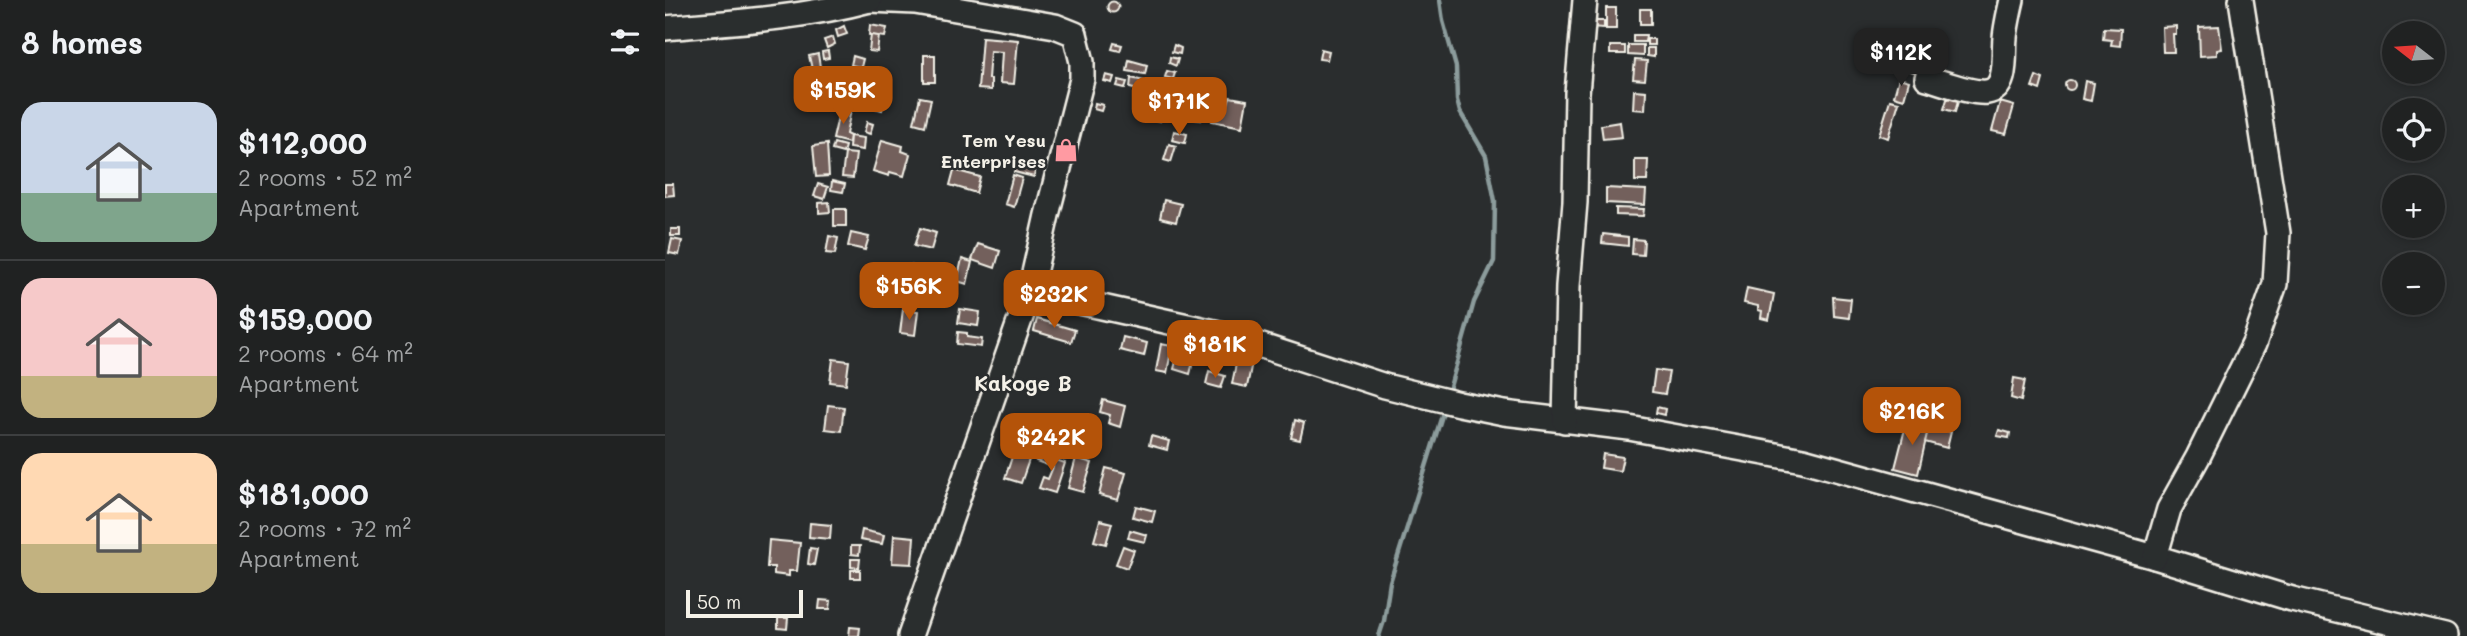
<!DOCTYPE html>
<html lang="en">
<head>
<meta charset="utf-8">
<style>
	:root { --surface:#202222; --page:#2d2f2f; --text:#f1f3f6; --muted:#a2a4a5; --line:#3d3f40; --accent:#b45309 }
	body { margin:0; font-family:Mali,sans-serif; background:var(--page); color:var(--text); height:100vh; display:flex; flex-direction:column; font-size:26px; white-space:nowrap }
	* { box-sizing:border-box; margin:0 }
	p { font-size:23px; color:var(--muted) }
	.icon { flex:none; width:38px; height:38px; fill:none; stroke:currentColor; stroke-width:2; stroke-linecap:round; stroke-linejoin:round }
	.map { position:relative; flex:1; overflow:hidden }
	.panel { display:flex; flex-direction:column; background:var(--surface); width:665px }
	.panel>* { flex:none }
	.needle { width:46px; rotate:287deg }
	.buttons { position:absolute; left:1717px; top:21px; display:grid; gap:14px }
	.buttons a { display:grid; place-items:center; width:63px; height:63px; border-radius:50%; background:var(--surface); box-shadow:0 4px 10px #0003,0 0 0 2px var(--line); font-size:35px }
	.scale { position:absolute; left:21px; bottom:18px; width:117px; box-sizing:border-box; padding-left:7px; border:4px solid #f4f1e8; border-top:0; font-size:19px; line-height:24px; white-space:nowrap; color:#f4f1e8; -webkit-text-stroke:5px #2a2d2e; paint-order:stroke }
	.price { position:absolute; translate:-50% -60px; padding:0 16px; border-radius:14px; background:var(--accent); color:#fff; font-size:23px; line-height:46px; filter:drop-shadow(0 2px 4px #0008) }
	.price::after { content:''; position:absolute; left:50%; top:42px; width:21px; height:16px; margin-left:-10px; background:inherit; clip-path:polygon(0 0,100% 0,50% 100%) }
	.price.selected { background:#222; color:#fff }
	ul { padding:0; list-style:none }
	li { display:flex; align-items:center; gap:21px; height:175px; padding:0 21px }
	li+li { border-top:2px solid var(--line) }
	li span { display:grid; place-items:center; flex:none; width:196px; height:140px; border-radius:21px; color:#555 }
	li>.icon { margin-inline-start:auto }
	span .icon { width:84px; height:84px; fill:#fffc; stroke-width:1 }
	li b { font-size:30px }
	h2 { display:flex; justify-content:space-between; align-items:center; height:84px; padding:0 21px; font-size:30px }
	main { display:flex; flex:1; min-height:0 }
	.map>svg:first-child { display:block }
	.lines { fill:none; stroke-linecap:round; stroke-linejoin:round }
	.stream { stroke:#8c9c9c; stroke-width:4.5 }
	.building { fill:#73615c; stroke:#f4f1e8; stroke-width:2 }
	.minor-casing { stroke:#f4f1e8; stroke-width:28 }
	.minor { stroke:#2a2d2e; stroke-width:23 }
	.labels { text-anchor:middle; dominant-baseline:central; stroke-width:5; stroke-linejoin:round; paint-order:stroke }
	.poi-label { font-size:18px; font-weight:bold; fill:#f4f1e8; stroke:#2a2d2e; text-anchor:end }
	.quarter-label { font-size:21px; font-weight:bold; fill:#f4f1e8; stroke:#2a2d2e }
</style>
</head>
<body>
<main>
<section class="panel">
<h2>8 homes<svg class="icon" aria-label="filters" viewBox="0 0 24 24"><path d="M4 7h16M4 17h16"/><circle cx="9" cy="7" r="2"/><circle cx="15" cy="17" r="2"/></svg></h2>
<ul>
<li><span style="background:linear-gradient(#c9d6e8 65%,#7fa58c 0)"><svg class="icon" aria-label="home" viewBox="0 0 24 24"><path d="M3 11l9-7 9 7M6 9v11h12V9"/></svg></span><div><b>$112,000</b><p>2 rooms · 52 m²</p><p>Apartment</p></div></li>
<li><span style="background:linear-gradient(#f6c9c9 70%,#c2b280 0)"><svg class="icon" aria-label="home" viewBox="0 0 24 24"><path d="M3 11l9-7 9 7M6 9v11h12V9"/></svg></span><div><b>$159,000</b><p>2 rooms · 64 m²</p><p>Apartment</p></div></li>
<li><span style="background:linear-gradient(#ffd9b3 65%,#c2b280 0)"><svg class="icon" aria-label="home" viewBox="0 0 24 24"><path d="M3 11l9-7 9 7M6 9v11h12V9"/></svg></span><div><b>$181,000</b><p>2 rooms · 72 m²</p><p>Apartment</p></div></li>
</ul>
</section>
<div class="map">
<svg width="1802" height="636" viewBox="0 0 1802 636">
	<rect width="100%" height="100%" fill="#2a2d2e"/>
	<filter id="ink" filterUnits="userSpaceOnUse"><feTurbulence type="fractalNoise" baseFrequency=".0143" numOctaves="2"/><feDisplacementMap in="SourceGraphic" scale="14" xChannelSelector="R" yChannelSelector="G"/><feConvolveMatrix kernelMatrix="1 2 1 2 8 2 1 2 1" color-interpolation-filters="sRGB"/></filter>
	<g filter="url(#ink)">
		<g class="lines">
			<g class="stream">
				<path d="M 775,0 L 778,21 L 791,67 L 792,100 L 795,112 L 821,156 L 830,201 L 829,261 L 809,302 L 783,394"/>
				<path d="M 714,636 L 719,621 L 725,582 L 779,409"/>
			</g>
		</g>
		<g class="building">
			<circle cx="448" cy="7" r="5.5"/>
			<rect x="941" y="8" width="10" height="21"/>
			<rect x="975" y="9" width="11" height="15"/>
			<path d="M 925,21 L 939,21 L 939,28 L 925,27 Z"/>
			<path d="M 205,25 L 222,28 L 220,37 L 204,35 Z"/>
			<path d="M 179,26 L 182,34 L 173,37 L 171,30 Z"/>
			<path d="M 1511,26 L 1511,34 L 1508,34 L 1509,52 L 1498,52 L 1497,27 Z"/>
			<path d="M 1554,26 L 1557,49 L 1552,50 L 1552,55 L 1535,56 L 1534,27 Z"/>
			<path d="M 1439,28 L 1456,29 L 1455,46 L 1446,45 L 1447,40 L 1438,39 Z"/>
			<path d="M 206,35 L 214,36 L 212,52 L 204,51 Z"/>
			<path d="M 968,35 L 981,35 L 980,42 L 968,42 Z"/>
			<path d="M 168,37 L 170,44 L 162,48 L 159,40 Z"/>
			<path d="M 317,37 L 353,40 L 349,84 L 335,83 L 337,52 L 325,51 L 323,79 L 326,79 L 326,90 L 313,89 Z"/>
			<rect x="982" y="39" width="7" height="6"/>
			<path d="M 449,43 L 457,45 L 455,51 L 447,49 Z"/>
			<path d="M 509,45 L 516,48 L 515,54 L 507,52 Z"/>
			<path d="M 963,45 L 978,45 L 978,56 L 963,55 Z"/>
			<rect x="945" y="46" width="15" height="8"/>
			<path d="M 982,48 L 989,48 L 989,57 L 982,56 Z"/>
			<path d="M 656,49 L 664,51 L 662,60 L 654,59 Z"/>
			<path d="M 163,51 L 164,58 L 158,59 L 157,52 Z"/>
			<path d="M 153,54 L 155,67 L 147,69 L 144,56 Z"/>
			<path d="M 1236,54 L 1255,60 L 1252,73 L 1233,67 Z"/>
			<rect x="259" y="55" width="11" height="27"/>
			<path d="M 188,56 L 198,59 L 196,67 L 186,65 Z"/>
			<path d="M 505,57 L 513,59 L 511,66 L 504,63 Z"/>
			<path d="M 464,60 L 482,65 L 480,74 L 462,71 Z"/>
			<path d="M 970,60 L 982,61 L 980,80 L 968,79 Z"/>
			<path d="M 203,68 L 213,71 L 210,82 L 200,80 Z"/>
			<path d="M 502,71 L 510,73 L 508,79 L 500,77 Z"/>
			<path d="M 441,75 L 449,77 L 447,83 L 439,81 Z"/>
			<path d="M 1371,76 L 1378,79 L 1375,90 L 1367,87 Z"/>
			<path d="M 466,78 L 479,81 L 477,91 L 465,88 Z"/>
			<path d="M 1234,78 L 1244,81 L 1239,99 L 1229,96 Z"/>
			<path d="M 162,80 L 170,82 L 168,94 L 159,92 Z"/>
			<path d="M 454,80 L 462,82 L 460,88 L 452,86 Z"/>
			<circle cx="1405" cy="85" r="5"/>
			<path d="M 1420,81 L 1429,83 L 1426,101 L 1417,99 Z"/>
			<path d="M 496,82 L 507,85 L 504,98 L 493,95 Z"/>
			<path d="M 515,84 L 525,86 L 520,108 L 530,110 L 534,88 L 543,89 L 536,120 L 509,116 Z"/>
			<path d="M 1280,86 L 1296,91 L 1290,112 L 1279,109 L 1283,96 L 1277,95 Z"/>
			<path d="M 969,90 L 981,91 L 980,110 L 968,109 Z"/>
			<path d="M 203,91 L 209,92 L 206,103 L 200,101 Z"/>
			<path d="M 182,92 L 195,95 L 191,108 L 179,104 Z"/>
			<path d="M 215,92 L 222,94 L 217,110 L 210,108 Z"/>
			<path d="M 161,97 L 172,100 L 170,106 L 159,104 Z"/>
			<path d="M 255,97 L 266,99 L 260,126 L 249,123 Z"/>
			<path d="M 565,97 L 582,100 L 577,127 L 547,121 L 551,104 L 562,107 Z"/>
			<path d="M 1225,100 L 1234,102 L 1223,138 L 1214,135 Z"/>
			<path d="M 475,101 L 498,106 L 495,121 L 471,116 Z"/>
			<path d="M 1335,102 L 1349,106 L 1341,134 L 1327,131 Z"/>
			<path d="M 430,103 L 438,105 L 436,111 L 429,109 Z"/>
			<path d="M 175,108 L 186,110 L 181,134 L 185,136 L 184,143 L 168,139 Z"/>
			<path d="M 202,122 L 208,124 L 205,134 L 199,132 Z"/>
			<path d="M 955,122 L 957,137 L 938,139 L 936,125 Z"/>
			<path d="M 509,131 L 522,134 L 520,143 L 507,140 Z"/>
			<path d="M 185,136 L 199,138 L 198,150 L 184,148 Z"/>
			<path d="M 217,140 L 238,146 L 237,151 L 245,154 L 239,176 L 225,172 L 224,176 L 208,171 Z"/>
			<path d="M 169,143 L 180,146 L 178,153 L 167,150 Z"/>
			<path d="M 162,144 L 164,176 L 151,177 L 148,146 Z"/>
			<path d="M 504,144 L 511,146 L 506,162 L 499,160 Z"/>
			<path d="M 180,153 L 191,154 L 188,178 L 177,177 Z"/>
			<path d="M 970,160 L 983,160 L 982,181 L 970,181 Z"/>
			<path d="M 352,161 L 371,166 L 369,177 L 349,172 Z"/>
			<path d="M 289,170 L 315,177 L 311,193 L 285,185 Z"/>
			<path d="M 348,175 L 357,178 L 349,207 L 340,204 Z"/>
			<path d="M 167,181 L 180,184 L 178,192 L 166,190 Z"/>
			<path d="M 0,184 L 8,184 L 9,195 L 0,196 Z"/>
			<path d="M 153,184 L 163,187 L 159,199 L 149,196 Z"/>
			<path d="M 941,188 L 981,190 L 980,205 L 941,203 Z"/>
			<path d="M 499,200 L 516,204 L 511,222 L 495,218 Z"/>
			<path d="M 164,202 L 165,212 L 154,213 L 154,203 Z"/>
			<path d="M 951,208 L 979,209 L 978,216 L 951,215 Z"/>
			<rect x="169" y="209" width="12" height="17"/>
			<path d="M 255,228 L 271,233 L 266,250 L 249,246 Z"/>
			<rect x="6" y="229" width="9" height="7"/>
			<path d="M 186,233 L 204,237 L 200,250 L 183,246 Z"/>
			<path d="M 938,234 L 963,237 L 963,246 L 937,243 Z"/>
			<path d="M 164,236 L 173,238 L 170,254 L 161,253 Z"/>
			<path d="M 7,239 L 17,241 L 14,255 L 4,253 Z"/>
			<path d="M 968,239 L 979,240 L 978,255 L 967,254 Z"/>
			<path d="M 313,244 L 335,251 L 330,268 L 307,260 Z"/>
			<path d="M 297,259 L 307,262 L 302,284 L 292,281 Z"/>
			<path d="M 244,265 L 263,270 L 261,278 L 242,274 Z"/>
			<path d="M 1082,288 L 1109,294 L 1104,320 L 1096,318 L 1097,311 L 1093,310 L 1093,306 L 1079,303 Z"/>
			<path d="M 1168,297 L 1186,299 L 1184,318 L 1169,316 Z"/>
			<path d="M 238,309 L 253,311 L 250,335 L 235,333 Z"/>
			<path d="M 295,309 L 315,312 L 313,326 L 293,323 Z"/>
			<path d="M 372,319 L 410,330 L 406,342 L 369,331 Z"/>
			<path d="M 293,332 L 302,333 L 302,337 L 317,339 L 316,347 L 292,344 Z"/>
			<path d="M 458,337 L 482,343 L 479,356 L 455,350 Z"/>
			<path d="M 496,344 L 507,346 L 502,373 L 491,371 Z"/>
			<path d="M 515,346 L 531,350 L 525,374 L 509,369 Z"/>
			<path d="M 168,359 L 184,361 L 181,384 L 165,382 Z"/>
			<path d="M 572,359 L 587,362 L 582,387 L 567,384 Z"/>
			<path d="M 990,370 L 1004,372 L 1000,394 L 987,392 Z"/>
			<path d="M 544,371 L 560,376 L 556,388 L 541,384 Z"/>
			<path d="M 1349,378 L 1360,380 L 1356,401 L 1346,398 Z"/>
			<path d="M 438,400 L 460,406 L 455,427 L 443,423 L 445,415 L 435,412 Z"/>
			<path d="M 163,405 L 179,407 L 176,431 L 160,429 Z"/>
			<path d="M 992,407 L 1000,409 L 999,415 L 991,413 Z"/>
			<path d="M 630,420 L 639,423 L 635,440 L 626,438 Z"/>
			<path d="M 1242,421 L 1264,426 L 1253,474 L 1230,468 Z"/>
			<path d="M 1264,426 L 1286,432 L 1282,448 L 1260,442 Z"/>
			<path d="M 1334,430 L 1345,433 L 1344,438 L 1332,436 Z"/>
			<path d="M 486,436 L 504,441 L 502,450 L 484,445 Z"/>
			<path d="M 351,445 L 367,451 L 356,483 L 340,478 Z"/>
			<path d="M 374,454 L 400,463 L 390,493 L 374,488 L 378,477 L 383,479 L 388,467 L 371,461 Z"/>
			<path d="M 938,454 L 958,457 L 955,471 L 936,468 Z"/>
			<path d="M 411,458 L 427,463 L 418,492 L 403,488 Z"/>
			<path d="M 441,468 L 461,473 L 453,500 L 434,495 Z"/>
			<path d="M 471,506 L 490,511 L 487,522 L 468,517 Z"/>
			<path d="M 435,520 L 447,523 L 441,544 L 429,541 Z"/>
			<path d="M 145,523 L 166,525 L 165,539 L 144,537 Z"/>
			<path d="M 197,530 L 219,535 L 217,544 L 195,540 Z"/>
			<path d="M 465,530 L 482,535 L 480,542 L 463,538 Z"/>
			<path d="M 229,535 L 249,537 L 247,564 L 227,563 Z"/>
			<path d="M 104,540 L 135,543 L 132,571 L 124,571 L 124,576 L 109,574 L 109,567 L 102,567 Z"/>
			<path d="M 186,546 L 195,546 L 194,555 L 186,554 Z"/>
			<path d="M 458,546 L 469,550 L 462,568 L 451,564 Z"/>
			<path d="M 145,548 L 152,549 L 149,565 L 143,564 Z"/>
			<path d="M 186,559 L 195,559 L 194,568 L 186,567 Z"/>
			<rect x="186" y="570" width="9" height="8"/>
			<path d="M 155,600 L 166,601 L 165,609 L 154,609 Z"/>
			<path d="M 113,618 L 123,618 L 122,629 L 113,628 Z"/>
			<path d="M 185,627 L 195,628 L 194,636 L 184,636 Z"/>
		</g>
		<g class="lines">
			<g class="minor-casing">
				<g id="minor">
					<path d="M 205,0 L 250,2 L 390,26 L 410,34 L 417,62 L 417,79 L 382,215 L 365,291 L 245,636"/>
					<path d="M 0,28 C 69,22 138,18 205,0"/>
					<path d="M 1262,78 C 1277,82 1307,94 1322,92 C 1344,89 1338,54 1340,38 C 1341,26 1344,13 1347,0"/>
					<path d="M 365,291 L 563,335 L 720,386 L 794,404 L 839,413 L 964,428 L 1138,460 L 1490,557 L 1627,599 L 1780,636"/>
					<path d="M 900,421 L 903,286 L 910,202 L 912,93 L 920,0"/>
					<path d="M 1490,557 L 1504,509 L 1533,457 L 1589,344 L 1610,284 L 1613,233 L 1576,0"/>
				</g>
			</g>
			<use href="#minor" class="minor"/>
		</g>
	</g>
	<defs>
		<g id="shop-bare" transform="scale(1.89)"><path d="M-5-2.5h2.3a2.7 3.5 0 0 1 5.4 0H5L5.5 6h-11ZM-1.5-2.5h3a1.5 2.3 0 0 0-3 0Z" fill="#ff9aa2" stroke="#2a2d2e" stroke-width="2.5" paint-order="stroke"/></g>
	</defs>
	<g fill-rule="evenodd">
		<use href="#shop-bare" x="401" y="150"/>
	</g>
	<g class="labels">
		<g class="poi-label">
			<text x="381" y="140">Tem Yesu<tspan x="381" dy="21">Enterprises</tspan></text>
		</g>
		<g class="quarter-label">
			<text x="358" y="382">Kakoge B</text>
		</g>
	</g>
</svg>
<div class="buttons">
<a><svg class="needle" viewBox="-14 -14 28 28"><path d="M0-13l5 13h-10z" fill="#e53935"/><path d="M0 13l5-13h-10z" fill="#a2a4a5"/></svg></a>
<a><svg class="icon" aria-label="locate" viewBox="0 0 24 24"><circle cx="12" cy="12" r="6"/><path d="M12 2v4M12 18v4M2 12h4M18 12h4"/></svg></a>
<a>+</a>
<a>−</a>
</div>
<div class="scale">50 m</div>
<b class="price selected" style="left:1236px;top:88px">$112K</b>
<b class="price" style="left:178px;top:126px">$159K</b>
<b class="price" style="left:514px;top:137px">$171K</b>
<b class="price" style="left:244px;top:322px">$156K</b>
<b class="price" style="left:389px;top:330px">$232K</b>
<b class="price" style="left:550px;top:380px">$181K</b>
<b class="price" style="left:1247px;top:447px">$216K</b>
<b class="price" style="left:386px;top:473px">$242K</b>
</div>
</main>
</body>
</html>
